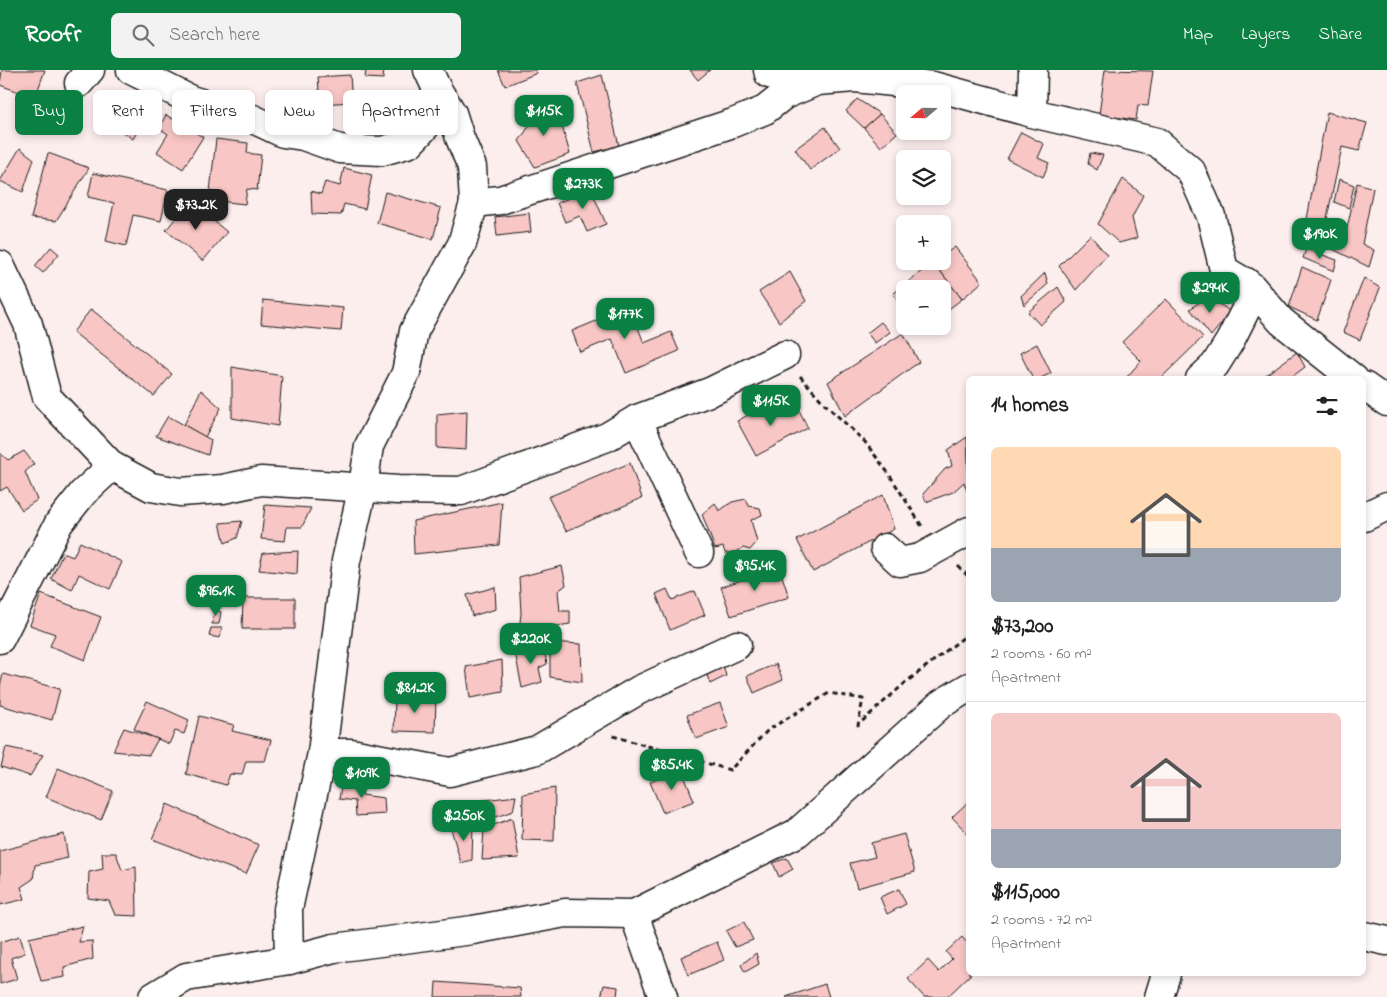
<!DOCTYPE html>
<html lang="en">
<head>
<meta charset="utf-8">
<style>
	:root { --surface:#fff; --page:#f2f2f2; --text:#202124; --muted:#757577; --line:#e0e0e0; --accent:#0b8043 }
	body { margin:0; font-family:"Indie Flower",sans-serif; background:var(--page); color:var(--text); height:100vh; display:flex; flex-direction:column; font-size:19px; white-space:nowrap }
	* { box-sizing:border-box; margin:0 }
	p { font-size:16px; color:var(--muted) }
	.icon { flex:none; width:28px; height:28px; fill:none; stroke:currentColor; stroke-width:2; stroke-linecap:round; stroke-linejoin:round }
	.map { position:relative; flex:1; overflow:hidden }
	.panel { position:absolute; left:966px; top:306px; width:400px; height:600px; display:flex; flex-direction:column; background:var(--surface); border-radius:8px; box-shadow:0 2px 8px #0003 }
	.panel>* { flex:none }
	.guide { position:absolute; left:15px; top:20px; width:475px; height:45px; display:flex; gap:10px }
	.needle { width:32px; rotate:250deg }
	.fabs { position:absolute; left:896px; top:15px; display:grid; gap:10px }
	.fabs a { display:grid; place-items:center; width:55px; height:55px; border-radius:8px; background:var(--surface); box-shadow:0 2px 8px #0003; font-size:25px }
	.price { position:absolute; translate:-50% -42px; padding:0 11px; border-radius:10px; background:var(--accent); color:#fff; font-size:16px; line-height:32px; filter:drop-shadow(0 1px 2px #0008) }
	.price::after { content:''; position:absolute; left:50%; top:30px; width:15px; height:11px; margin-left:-8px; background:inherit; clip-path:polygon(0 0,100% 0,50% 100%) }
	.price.selected { background:#222; color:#fff }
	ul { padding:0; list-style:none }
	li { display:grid; align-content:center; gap:10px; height:265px; padding:0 25px }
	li+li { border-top:1px solid var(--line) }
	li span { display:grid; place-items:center; height:155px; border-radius:8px; color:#555 }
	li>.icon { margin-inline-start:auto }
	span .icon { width:90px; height:90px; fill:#fffc; stroke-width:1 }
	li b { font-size:21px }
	h2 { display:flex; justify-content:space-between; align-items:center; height:60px; padding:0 25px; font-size:21px }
	.pill { padding:0 18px; border-radius:8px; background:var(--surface); box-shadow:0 2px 8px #0003; font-size:18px; line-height:45px }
	.pill.selected { background:var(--accent); color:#fff }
	header { display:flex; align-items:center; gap:30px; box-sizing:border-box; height:70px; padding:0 25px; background:var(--accent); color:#fff }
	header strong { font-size:24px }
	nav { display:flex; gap:28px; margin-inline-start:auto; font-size:18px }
	.search { width:350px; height:45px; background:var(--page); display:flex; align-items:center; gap:12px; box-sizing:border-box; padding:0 18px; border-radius:8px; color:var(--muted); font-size:19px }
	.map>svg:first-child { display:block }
	.building { fill:#f7c6c5; stroke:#1c1c1c }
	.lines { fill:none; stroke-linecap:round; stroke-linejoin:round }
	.minor-casing { stroke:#1c1c1c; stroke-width:31 }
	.path { stroke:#1c1c1c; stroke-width:3; stroke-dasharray:5 4; stroke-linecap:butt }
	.minor { stroke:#fff; stroke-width:28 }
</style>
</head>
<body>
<header>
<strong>Roofr</strong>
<div class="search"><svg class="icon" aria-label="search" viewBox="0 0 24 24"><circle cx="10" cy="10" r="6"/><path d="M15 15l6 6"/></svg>Search here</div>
<nav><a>Map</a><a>Layers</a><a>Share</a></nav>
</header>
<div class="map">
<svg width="1387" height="927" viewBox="0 0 1387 927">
	<rect width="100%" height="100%" fill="#fdeeee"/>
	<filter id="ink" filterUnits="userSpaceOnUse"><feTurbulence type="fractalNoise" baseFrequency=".02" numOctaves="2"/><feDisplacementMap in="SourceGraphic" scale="10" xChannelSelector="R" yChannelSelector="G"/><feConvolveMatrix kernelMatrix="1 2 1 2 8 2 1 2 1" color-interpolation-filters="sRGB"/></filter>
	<g filter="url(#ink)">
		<g class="building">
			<path d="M 2,0 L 45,0 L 35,28 L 0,15 Z"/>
			<path d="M 361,0 L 384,0 L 383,9 L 365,8 L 366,0 Z"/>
			<path d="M 498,0 L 536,0 L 537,3 L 505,16 Z"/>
			<path d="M 690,0 L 710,0 L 698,10 Z"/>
			<path d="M 1105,0 L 1153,1 L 1148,36 L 1138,35 L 1136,50 L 1099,45 Z"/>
			<path d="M 350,5 L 352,32 L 320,34 L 318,7 Z"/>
			<path d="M 602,5 L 619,76 L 594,82 L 577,13 Z"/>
			<path d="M 130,22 L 154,33 L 133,69 L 110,54 Z"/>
			<path d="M 544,28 L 550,52 L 561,53 L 570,84 L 535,97 L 519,71 L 532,52 L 527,37 Z"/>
			<path d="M 857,29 L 880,44 L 864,58 L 846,41 Z"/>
			<path d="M 1327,42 L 1367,53 L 1359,81 L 1342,77 L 1327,148 L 1347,158 L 1357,113 L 1373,118 L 1362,174 L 1374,180 L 1369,197 L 1304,165 Z"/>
			<path d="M 880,44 L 897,63 L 881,77 L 864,58 Z"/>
			<path d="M 166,45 L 203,67 L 183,99 L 157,82 L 168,64 L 159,58 Z"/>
			<path d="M 825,57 L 840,78 L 810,100 L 795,79 Z"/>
			<path d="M 1021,62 L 1044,74 L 1038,88 L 1049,93 L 1043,107 L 1007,89 Z"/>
			<path d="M 216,69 L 248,73 L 247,83 L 261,85 L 257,120 L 247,119 L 245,134 L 209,130 Z"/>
			<path d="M 20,78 L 34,89 L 23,122 L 0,111 Z"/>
			<path d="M 48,83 L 89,98 L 56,151 L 31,148 Z"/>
			<path d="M 1090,83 L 1103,85 L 1097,100 L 1088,94 Z"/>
			<path d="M 344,98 L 372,105 L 365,139 L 344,134 L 341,145 L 312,144 L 311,121 L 321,124 L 325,112 L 340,116 Z"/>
			<path d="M 93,103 L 168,120 L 161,151 L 133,145 L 126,176 L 106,171 L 114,133 L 88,127 Z"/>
			<path d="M 1123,109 L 1143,125 L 1132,148 L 1137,168 L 1119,173 L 1098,154 Z"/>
			<path d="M 1339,109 L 1354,115 L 1349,138 L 1334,132 Z"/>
			<path d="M 591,119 L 606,154 L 587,162 L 580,146 L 565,152 L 557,133 Z"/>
			<path d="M 385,122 L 441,138 L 433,169 L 377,153 Z"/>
			<path d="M 175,126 L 182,130 L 176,141 L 172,140 Z"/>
			<path d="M 190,131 L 227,162 L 203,191 L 166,160 Z"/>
			<path d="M 529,143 L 531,162 L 497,166 L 495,147 Z"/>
			<path d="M 1090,165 L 1107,185 L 1076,220 L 1059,196 Z"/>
			<path d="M 51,177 L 59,184 L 43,203 L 35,196 Z"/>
			<path d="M 955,177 L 982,212 L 962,229 L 933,192 L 942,191 L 942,186 Z"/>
			<path d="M 1306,179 L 1337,190 L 1334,201 L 1303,188 Z"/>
			<path d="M 933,192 L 962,229 L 942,244 L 942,219 L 905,219 L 905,240 L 893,224 Z"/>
			<path d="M 1302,197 L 1331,210 L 1317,250 L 1289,237 Z"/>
			<path d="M 790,202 L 806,231 L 779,252 L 759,222 Z"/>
			<path d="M 1045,203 L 1048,214 L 1024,235 L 1021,226 Z"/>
			<path d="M 1364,208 L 1380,218 L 1360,270 L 1343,262 Z"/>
			<path d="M 1058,217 L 1066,232 L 1040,255 L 1028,242 Z"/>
			<path d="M 1208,226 L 1231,242 L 1211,266 L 1190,239 Z"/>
			<path d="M 1166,229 L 1203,267 L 1160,309 L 1125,309 L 1141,291 L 1122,272 Z"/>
			<path d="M 263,230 L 343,238 L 341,261 L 261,254 Z"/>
			<path d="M 630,237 L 644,273 L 671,262 L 679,281 L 626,303 L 612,269 L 580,282 L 572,261 Z"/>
			<path d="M 91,239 L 172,304 L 154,326 L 73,262 Z"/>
			<path d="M 881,252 L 890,262 L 875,273 L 867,263 Z"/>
			<path d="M 903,263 L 919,292 L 845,346 L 828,312 Z"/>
			<path d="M 1037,274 L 1051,303 L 1039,309 L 1033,309 L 1020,283 Z"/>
			<path d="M 1297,282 L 1305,297 L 1289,309 L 1260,309 Z"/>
			<path d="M 232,297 L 282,306 L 278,356 L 232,348 Z"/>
			<path d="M 201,320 L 221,338 L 205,367 L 184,355 Z"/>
			<path d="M 770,333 L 776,344 L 796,334 L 808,358 L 756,386 L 737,351 Z"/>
			<path d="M 467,341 L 466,380 L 437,378 L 437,344 Z"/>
			<path d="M 168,346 L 211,370 L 208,385 L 156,366 Z"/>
			<path d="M 967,367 L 969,420 L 967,421 L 964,412 L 953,422 L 926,432 L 923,424 L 945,399 L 952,396 L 948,380 Z"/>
			<path d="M 24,381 L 34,394 L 25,402 L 37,430 L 22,440 L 7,417 L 0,421 L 0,383 L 8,390 Z"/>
			<path d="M 630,393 L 642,428 L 566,461 L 548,427 Z"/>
			<path d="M 883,425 L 894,459 L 813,502 L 797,470 Z"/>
			<path d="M 746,429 L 749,436 L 760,438 L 762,445 L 751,450 L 757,472 L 750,480 L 743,478 L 734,483 L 725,483 L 723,477 L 715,479 L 702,444 L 715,433 L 719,441 L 732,432 Z"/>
			<path d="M 502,432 L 499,475 L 414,484 L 413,451 Z"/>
			<path d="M 265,435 L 311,438 L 302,457 L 287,457 L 285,471 L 261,469 Z"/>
			<path d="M 242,451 L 237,468 L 225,473 L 220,453 Z"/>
			<path d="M 80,472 L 122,492 L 110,519 L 79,504 L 72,520 L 51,509 L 63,483 L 73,487 Z"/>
			<path d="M 298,481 L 297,504 L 259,500 L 263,483 Z"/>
			<path d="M 562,496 L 566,515 L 558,521 L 560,541 L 570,541 L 570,554 L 519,562 L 521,543 L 519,507 Z"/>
			<path d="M 779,497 L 789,527 L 731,546 L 721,517 Z"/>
			<path d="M 495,517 L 496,539 L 472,546 L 467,525 Z"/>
			<path d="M 667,519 L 672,530 L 695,521 L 705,545 L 670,560 L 656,524 Z"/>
			<path d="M 41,524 L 101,547 L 85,590 L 50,576 L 55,564 L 30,555 Z"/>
			<path d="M 243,528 L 295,528 L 295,559 L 242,559 Z"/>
			<path d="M 214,539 L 221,542 L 219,554 L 212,554 Z"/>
			<path d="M 211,558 L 222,558 L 220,568 L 209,566 Z"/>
			<path d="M 550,572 L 581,574 L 582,612 L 550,607 Z"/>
			<path d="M 543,574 L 547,594 L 539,598 L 542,612 L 522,618 L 515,582 Z"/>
			<path d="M 502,590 L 503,622 L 470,628 L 466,597 Z"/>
			<path d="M 776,594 L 783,610 L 754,623 L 747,606 Z"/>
			<path d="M 723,595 L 726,606 L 710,614 L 707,605 Z"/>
			<path d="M 3,604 L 60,619 L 52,650 L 0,635 L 0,616 Z"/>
			<path d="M 395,627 L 436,628 L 435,662 L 394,661 Z"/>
			<path d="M 147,631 L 189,650 L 184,664 L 175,661 L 169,674 L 134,659 Z"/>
			<path d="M 720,633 L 729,657 L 696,669 L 687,645 Z"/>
			<path d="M 199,646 L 234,655 L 232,661 L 271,670 L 265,691 L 246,691 L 242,705 L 230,704 L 226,715 L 186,704 Z"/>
			<path d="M 124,658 L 158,669 L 149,685 L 113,681 Z"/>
			<path d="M 6,677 L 43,685 L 30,706 L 1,697 Z"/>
			<path d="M 58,698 L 113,721 L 101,750 L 46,727 Z"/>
			<path d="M 682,700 L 694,731 L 663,743 L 650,712 Z"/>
			<path d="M 365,710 L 362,725 L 384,728 L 385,744 L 356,746 L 355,731 L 339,729 L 342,711 L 354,711 Z"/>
			<path d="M 555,718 L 554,771 L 522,770 L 523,724 Z"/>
			<path d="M 516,726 L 513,741 L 473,755 L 469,732 Z"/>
			<path d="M 969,731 L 969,765 L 952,747 Z"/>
			<path d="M 167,734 L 259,775 L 246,804 L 152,769 Z"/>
			<path d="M 512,748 L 519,788 L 482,790 L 484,759 Z"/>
			<path d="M 473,755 L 472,790 L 461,793 L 451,759 Z"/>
			<path d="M 64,764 L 68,788 L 35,795 L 33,809 L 21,817 L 25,829 L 0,835 L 0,781 Z"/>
			<path d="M 904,764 L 915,802 L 857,818 L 850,793 L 875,787 L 871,773 Z"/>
			<path d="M 102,783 L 116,783 L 122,800 L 136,797 L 137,846 L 115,845 L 109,831 L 88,828 L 89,802 L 103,799 Z"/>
			<path d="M 787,788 L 793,799 L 779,807 L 773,793 Z"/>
			<path d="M 899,819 L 906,834 L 887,844 L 880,827 Z"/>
			<path d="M 744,852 L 753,870 L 735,877 L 726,861 Z"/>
			<path d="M 83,856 L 79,872 L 92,871 L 93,889 L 64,897 L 65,907 L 41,911 L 29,868 Z"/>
			<path d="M 20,866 L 25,883 L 11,888 L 17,909 L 0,914 L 0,872 Z"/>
			<path d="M 962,867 L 969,875 L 969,904 L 971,904 L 947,927 L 924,927 L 908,909 L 928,890 L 939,902 L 952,889 L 946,882 Z"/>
			<path d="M 717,872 L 724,890 L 688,905 L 681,887 Z"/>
			<path d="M 756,883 L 759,894 L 745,902 L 741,895 Z"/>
			<path d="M 436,912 L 520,918 L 521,927 L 435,927 Z"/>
			<path d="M 825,914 L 829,927 L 786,927 Z"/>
			<path d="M 604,915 L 618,917 L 617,927 L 601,927 Z"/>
		</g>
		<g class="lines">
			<g class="minor-casing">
				<g id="minor">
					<path d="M 131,0 L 191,30 L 253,49 L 283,63 L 303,66 L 340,79 L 382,81 L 410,73 L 425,57 L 437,19"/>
					<path d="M 768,0 L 769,4 L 788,9 L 817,11 L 855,8 L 933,16 L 1032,43 L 1157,72 L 1191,101 L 1211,146 L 1224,200 L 1251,216 L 1281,251 L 1354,309"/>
					<path d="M 79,13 L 90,0"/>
					<path d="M 1032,43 L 1033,0"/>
					<path d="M 474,133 L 500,130 L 733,53 L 765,40 L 784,25 L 815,12"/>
					<path d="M 0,195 L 28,254 L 47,327 L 112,396 L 151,417 L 180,422 L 223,419 L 261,411 L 398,420 L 461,421 L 607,367 L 637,349 L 712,321 L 785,285"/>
					<path d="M 1200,309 L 1215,295 L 1230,271 L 1247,237 L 1246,212"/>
					<path d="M 1364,316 L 1387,332"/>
					<path d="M 637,349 L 699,483"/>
					<path d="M 1364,447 L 1387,436"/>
					<path d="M 885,478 L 900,492 L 920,488 L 969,461"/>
					<path d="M 0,569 L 59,453 L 83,423 L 112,396"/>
					<path d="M 322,683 L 351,683 L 450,702 L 537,680 L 639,620 L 737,575"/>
					<path d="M 634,844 L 663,927"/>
					<path d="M 1364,866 L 1387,871"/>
					<path d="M 289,890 L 288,839 L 322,683 L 346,491 L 363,417 L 369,376 L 406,303 L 414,261 L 462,174 L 474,133 L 472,97 L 460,68 L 452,43 L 437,19 L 428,0"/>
					<path d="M 153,927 L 186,907 L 289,890 L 334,878 L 473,860 L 565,843 L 634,844 L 797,763 L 941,634 L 969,617"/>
					<path d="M 1159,927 L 1166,904"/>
				</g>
			</g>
			<g class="path">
				<path d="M 800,306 L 824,333 L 865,372 L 889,404 L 923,458"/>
				<path d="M 958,496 L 969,507"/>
				<path d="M 613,666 L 730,700 L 768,660 L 829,623 L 863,629 L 858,655 L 905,613 L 964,567 L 969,558"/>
			</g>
			<use href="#minor" class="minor"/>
		</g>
	</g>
</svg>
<div class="fabs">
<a><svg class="needle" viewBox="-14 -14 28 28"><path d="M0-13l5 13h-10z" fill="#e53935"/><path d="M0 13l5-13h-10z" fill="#757577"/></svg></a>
<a><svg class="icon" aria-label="layers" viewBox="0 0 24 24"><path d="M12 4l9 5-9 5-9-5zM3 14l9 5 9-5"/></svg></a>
<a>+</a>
<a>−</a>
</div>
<b class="price" style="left:544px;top:67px">$115K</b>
<b class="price" style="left:583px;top:140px">$273K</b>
<b class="price selected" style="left:196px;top:161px">$73.2K</b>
<b class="price" style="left:1320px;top:190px">$190K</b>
<b class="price" style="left:1210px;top:244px">$294K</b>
<b class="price" style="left:625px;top:270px">$177K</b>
<b class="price" style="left:771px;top:357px">$115K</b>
<b class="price" style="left:755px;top:522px">$95.4K</b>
<b class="price" style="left:216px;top:547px">$96.1K</b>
<b class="price" style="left:531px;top:595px">$220K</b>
<b class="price" style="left:415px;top:644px">$81.2K</b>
<b class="price" style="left:672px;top:721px">$85.4K</b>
<b class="price" style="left:362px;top:729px">$109K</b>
<b class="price" style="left:464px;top:772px">$250K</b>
<div class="guide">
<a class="pill selected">Buy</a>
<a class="pill">Rent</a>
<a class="pill">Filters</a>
<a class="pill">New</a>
<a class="pill">Apartment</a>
</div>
<section class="panel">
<h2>14 homes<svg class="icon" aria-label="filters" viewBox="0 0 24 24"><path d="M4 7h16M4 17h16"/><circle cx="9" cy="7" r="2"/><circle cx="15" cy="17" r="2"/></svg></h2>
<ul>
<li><span style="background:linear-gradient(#ffd9b3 65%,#9aa5b1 0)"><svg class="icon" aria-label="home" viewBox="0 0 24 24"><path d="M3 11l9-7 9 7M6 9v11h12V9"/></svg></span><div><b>$73,200</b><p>2 rooms · 60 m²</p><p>Apartment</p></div></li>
<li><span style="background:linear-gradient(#f6c9c9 75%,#9aa5b1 0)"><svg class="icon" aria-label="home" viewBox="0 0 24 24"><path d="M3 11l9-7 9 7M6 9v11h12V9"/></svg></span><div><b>$115,000</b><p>2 rooms · 72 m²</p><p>Apartment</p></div></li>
</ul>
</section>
</div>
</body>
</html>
